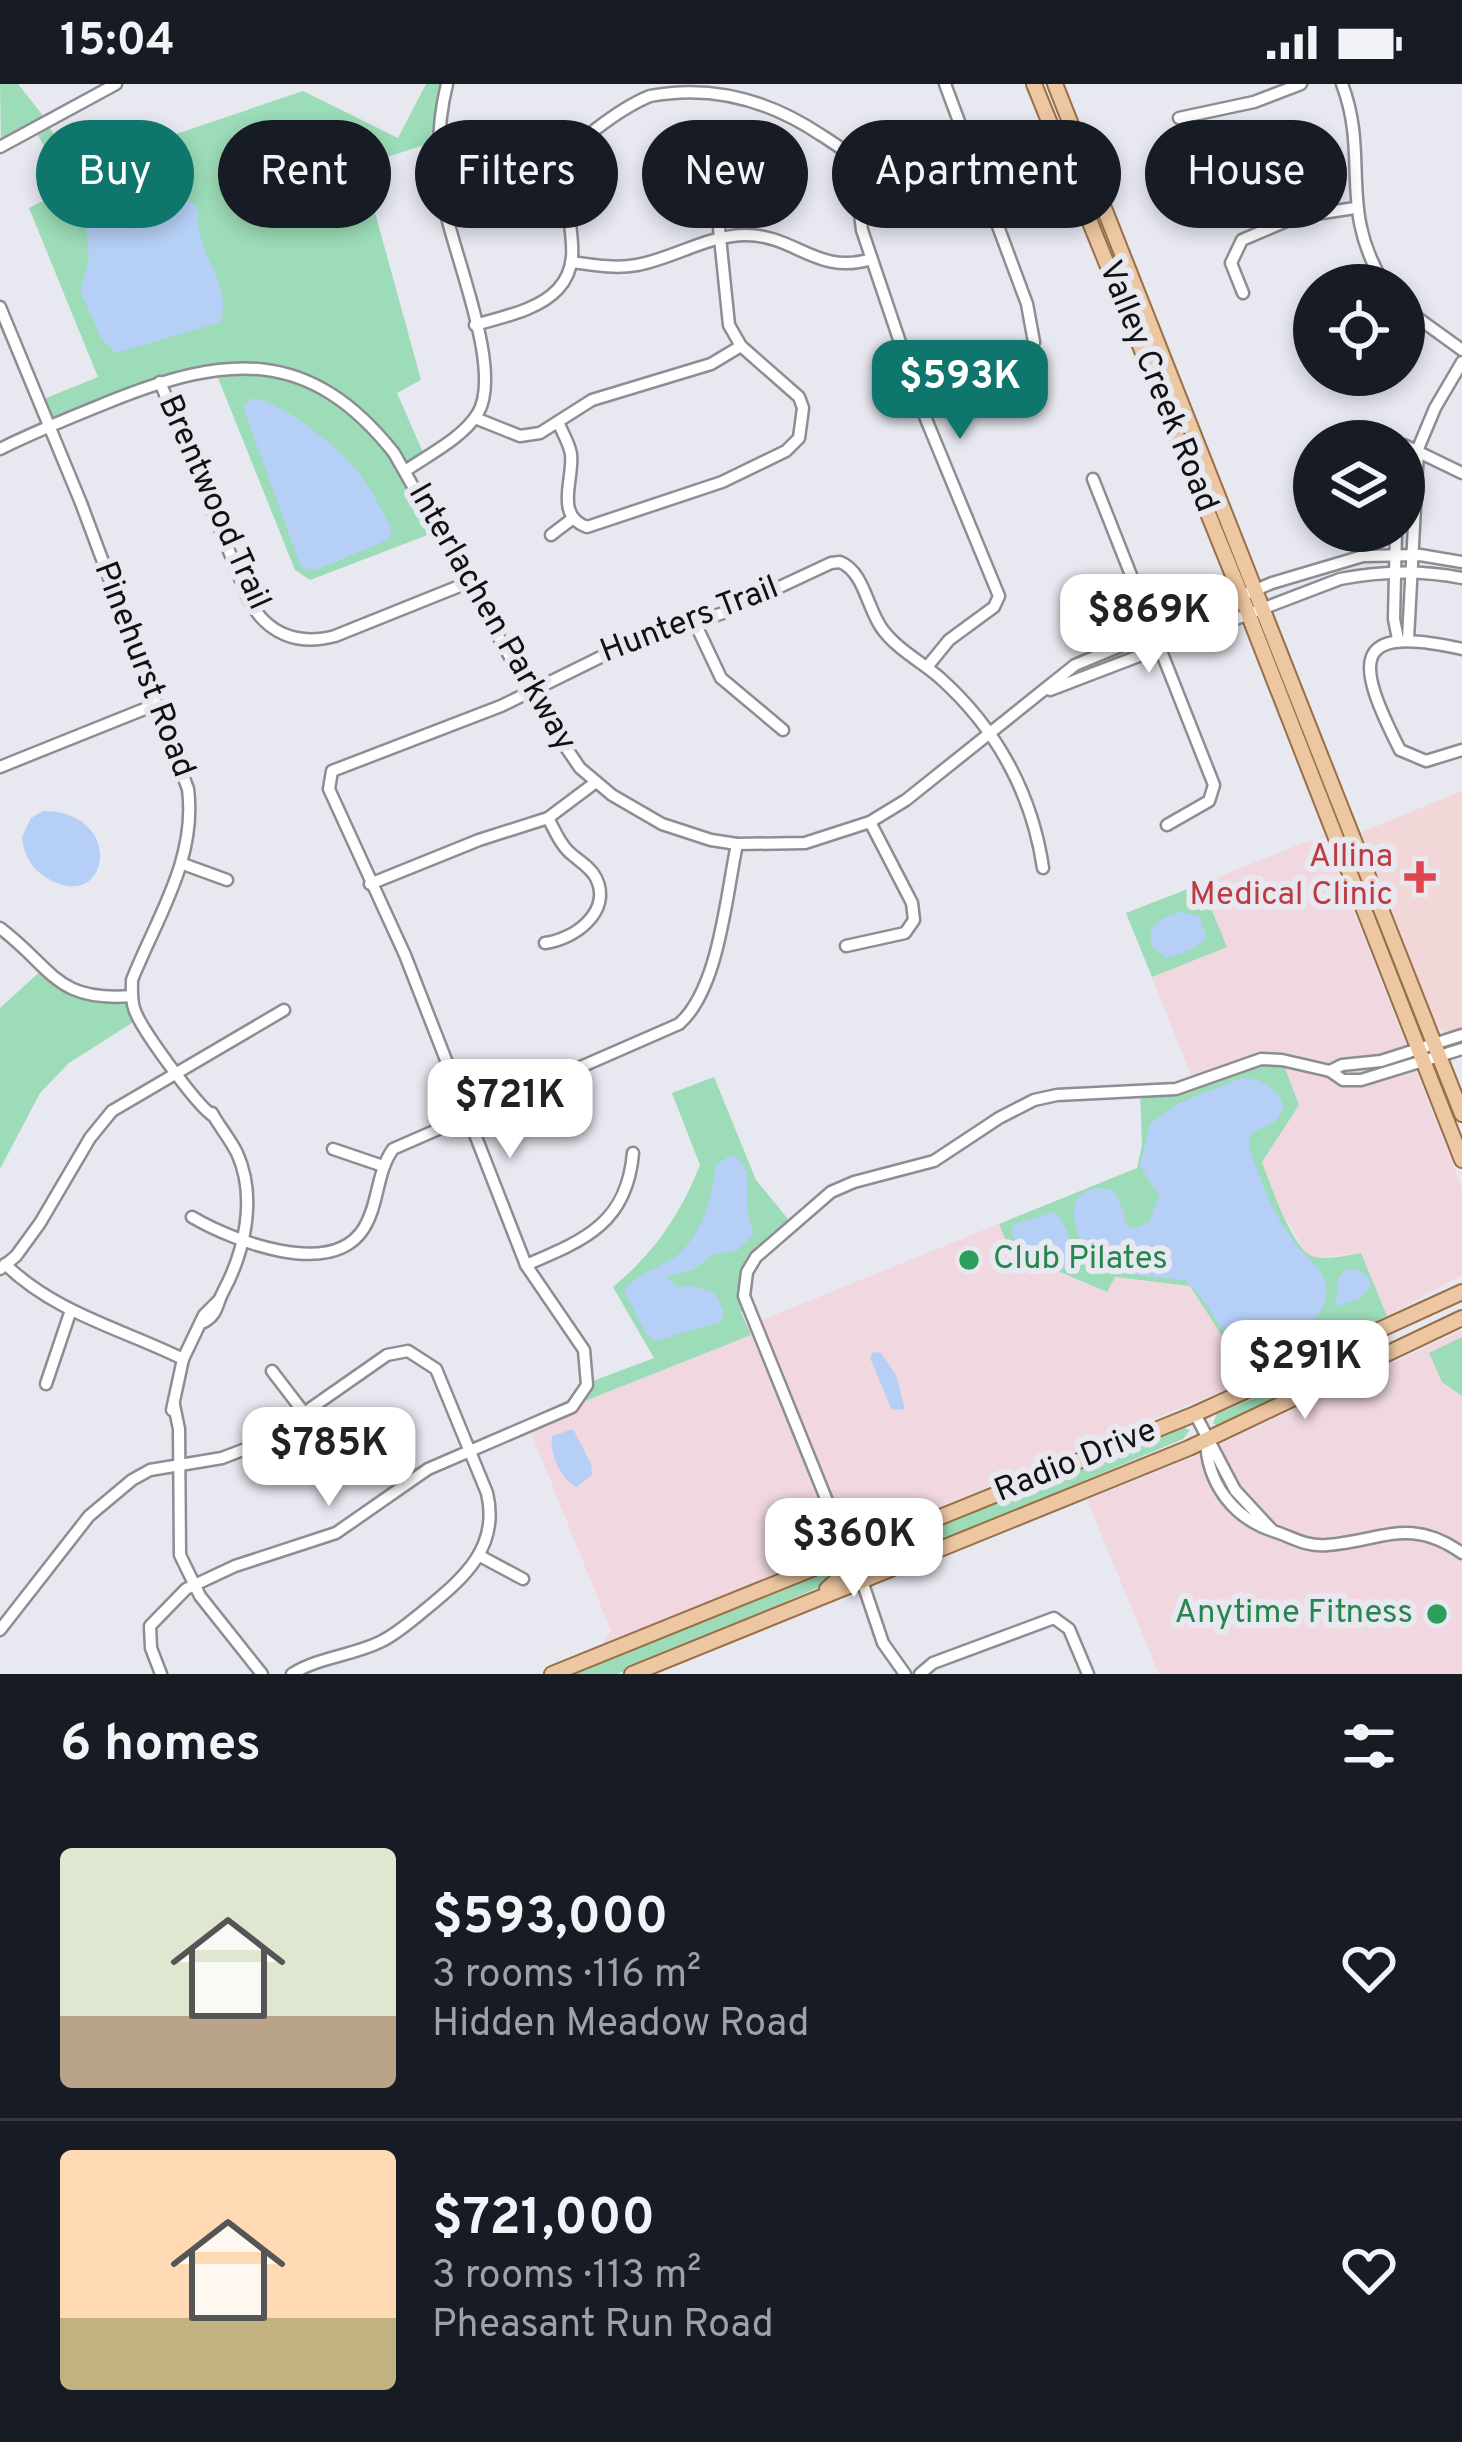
<!DOCTYPE html>
<html lang="en">
<head>
<meta charset="utf-8">
<style>
	:root { --surface:#171b24; --page:#20242c; --text:#f1f3f6; --muted:#9ea1a6; --line:#363941; --accent:#0f766e }
	body { margin:0; font-family:Overpass,sans-serif; background:var(--page); color:var(--text); height:100vh; display:flex; flex-direction:column; font-size:45px; white-space:nowrap }
	* { box-sizing:border-box; margin:0 }
	p { font-size:39px; color:var(--muted) }
	.icon { flex:none; width:66px; height:66px; fill:none; stroke:currentColor; stroke-width:2; stroke-linecap:round; stroke-linejoin:round }
	.map { position:relative; height:1590px; overflow:hidden }
	.sheet { display:flex; flex-direction:column; background:var(--surface); flex:1 }
	.sheet>* { flex:none }
	.guide { position:absolute; left:36px; top:36px; width:1392px; height:108px; display:flex; gap:24px }
	.controls { position:absolute; left:1293px; top:180px; display:grid; gap:24px }
	.controls a { display:grid; place-items:center; width:132px; height:132px; border-radius:50%; background:var(--surface); box-shadow:0 6px 18px #0003; font-size:60px }
	.price { position:absolute; translate:-50% -102px; padding:0 27px; border-radius:24px; background:#fff; color:#222; font-size:39px; line-height:78px; filter:drop-shadow(0 3px 6px #0008) }
	.price::after { content:''; position:absolute; left:50%; top:72px; width:36px; height:27px; margin-left:-18px; background:inherit; clip-path:polygon(0 0,100% 0,50% 100%) }
	.price.on { background:var(--accent); color:#fff }
	ul { padding:0; list-style:none }
	li { display:flex; align-items:center; gap:36px; height:300px; padding:0 60px }
	li+li { border-top:3px solid var(--line) }
	li span { display:grid; place-items:center; flex:none; width:336px; height:240px; border-radius:12px; color:#555 }
	li>.icon { margin-inline-start:auto }
	span .icon { width:144px; height:144px; fill:#fffc; stroke-width:1 }
	li b { font-size:51px }
	h2 { display:flex; justify-content:space-between; align-items:center; height:144px; padding:0 60px; font-size:51px }
	.chip { padding:0 42px; border-radius:54px; background:var(--surface); box-shadow:0 6px 18px #0003; font-size:42px; line-height:108px }
	.chip.on { background:var(--accent); color:#fff }
	.status { display:flex; justify-content:space-between; align-items:center; height:84px; padding:0 60px; background:var(--surface); direction:ltr }
	.status svg { height:33px; fill:currentColor }
	.map>svg:first-child { display:block }
	.commercial { fill:#f0d7e0 }
	.medical { fill:#f2d7d9 }
	.green { fill:#9cdcb8 }
	.water { fill:#b6cff6 }
	.lines { fill:none; stroke-linecap:round; stroke-linejoin:round }
	.minor-casing { stroke:#8d8d94; stroke-width:15 }
	.major-casing { stroke:#986f47; stroke-width:18 }
	.minor { stroke:#fff; stroke-width:10 }
	.major { stroke:#edc7a1; stroke-width:14 }
	.health-dot { fill:#e0444e; stroke:#e7e8f0; stroke-width:4.5 }
	.leisure-dot { fill:#2e9e5b; stroke:#e7e8f0; stroke-width:4.5 }
	.labels { text-anchor:middle; dominant-baseline:central; stroke-width:12; stroke-linejoin:round; paint-order:stroke }
	.street-label { font-size:33px; fill:#111114; stroke:#e7e8f0 }
	.health-label { font-size:33px; fill:#be3a42; stroke:#e7e8f0; text-anchor:end }
	.leisure-label { font-size:33px; fill:#27864d; stroke:#e7e8f0; text-anchor:start }
</style>
</head>
<body>
<div class="status"><b>15:04</b><svg viewBox="0 0 49 12"><path d="M0 12V9h3v3zM5 12V6h3v6zM10 12V3h3v9zM15 12V0h3v12zM26 1h20v11H26zM47 4h2v5h-2z"/></svg></div>
<div class="map">
<svg width="1462" height="1590" viewBox="0 0 1462 1590">
	<rect width="100%" height="100%" fill="#e7e8f0"/>
	<g class="commercial">
		<path d="M 1324,751 L 1462,1104 L 1462,1191 L 1387,1232 L 1361,1169 L 1316,1174 L 1306,1169 L 1279,1123 L 1262,1078 L 1299,1021 L 1195,1000 L 1126,829 Z"/>
		<path d="M 999,1140 L 1010,1168 L 1106,1208 L 1114,1193 L 1190,1202 L 1231,1266 L 1244,1298 L 601,1561 L 611,1547 L 531,1348 L 570,1331 L 585,1317 L 751,1251 L 747,1242 Z"/>
		<path d="M 1462,1246 L 1462,1590 L 1159,1590 L 1087,1416 L 1191,1374 Z"/>
	</g>
	<path class="medical" d="M 1462,707 L 1462,944 L 1446,949 L 1436,941 L 1361,748 Z"/>
	<g class="green">
		<path d="M 0,0 L 18,0 L 44,33 L 1,55 Z"/>
		<path d="M 426,0 L 442,0 L 434,58 L 362,81 L 421,296 L 397,309 L 425,373 L 405,387 L 438,447 L 310,496 L 295,486 L 214,284 L 50,343 L 39,317 L 98,293 L 29,124 L 67,105 L 38,51 L 50,44 L 82,97 L 164,54 L 303,7 L 398,54 Z"/>
		<path d="M 1201,800 L 1227,863 L 1152,893 L 1126,829 Z"/>
		<path d="M 44,884 L 63,901 L 132,912 L 138,935 L 69,979 L 40,1009 L 0,1085 L 0,924 Z"/>
		<path d="M 1282,976 L 1299,1021 L 1262,1078 C 1270,1099 1292,1164 1312,1172 C 1325,1177 1348,1171 1361,1169 L 1387,1232 L 1244,1298 L 1231,1266 L 1190,1202 L 1115,1193 L 1107,1208 L 1010,1167 L 999,1140 L 1137,1084 L 1142,1061 L 1140,1007 L 1159,1007 L 1234,982 Z"/>
		<path d="M 714,993 L 756,1096 L 792,1140 L 751,1180 L 747,1222 L 741,1228 L 751,1251 L 585,1317 L 593,1297 L 654,1274 L 613,1203 C 655,1168 680,1131 700,1081 L 672,1009 Z"/>
		<path d="M 1383,1252 L 1385,1256 L 1345,1286 L 1220,1344 L 1213,1339 L 1217,1330 L 1308,1291 Z"/>
		<path d="M 1462,1253 L 1462,1312 L 1442,1298 L 1429,1269 Z"/>
		<path d="M 1180,1342 L 1190,1346 L 1183,1355 L 868,1488 L 880,1469 L 891,1463 Z"/>
		<path d="M 841,1480 L 837,1490 L 824,1501 L 617,1590 L 570,1590 Z"/>
	</g>
	<g class="water">
		<path d="M 187,115 L 198,124 C 194,173 232,193 221,238 L 116,269 L 101,254 L 80,207 L 89,175 L 86,135 L 95,133 L 106,140 L 117,138 L 128,145 C 150,140 163,121 187,115 Z"/>
		<path d="M 250,315 C 277,313 341,365 358,388 C 371,405 382,426 392,446 L 389,455 L 314,487 L 301,483 L 243,323 Z"/>
		<path d="M 43,727 C 124,727 111,826 52,797 C 33,787 24,773 22,753 L 31,734 Z"/>
		<path d="M 1180,828 L 1199,832 L 1207,854 L 1193,865 L 1167,874 L 1152,863 C 1146,839 1160,835 1180,828 Z"/>
		<path d="M 1242,994 C 1265,995 1274,1002 1284,1022 L 1276,1037 L 1251,1049 C 1246,1064 1254,1078 1260,1093 C 1269,1117 1279,1138 1295,1159 C 1304,1171 1318,1181 1324,1195 C 1340,1234 1278,1265 1250,1278 C 1230,1271 1211,1216 1185,1196 L 1101,1187 C 1074,1162 1052,1093 1114,1106 L 1124,1128 L 1125,1141 L 1136,1144 L 1149,1138 L 1159,1111 L 1140,1082 L 1150,1040 L 1179,1019 Z"/>
		<path d="M 731,1071 L 736,1072 L 747,1088 L 747,1123 L 753,1151 L 738,1166 L 712,1171 L 694,1185 L 666,1193 L 677,1203 L 691,1202 L 715,1209 L 724,1228 L 720,1238 L 655,1257 L 645,1248 L 624,1207 C 637,1190 654,1186 672,1175 C 701,1156 712,1114 716,1081 Z"/>
		<path d="M 1054,1128 C 1068,1139 1072,1162 1076,1178 L 1073,1185 C 1051,1184 1023,1167 1011,1149 L 1014,1140 Z"/>
		<path d="M 1356,1185 L 1368,1193 L 1371,1202 L 1361,1214 L 1336,1223 L 1338,1194 L 1345,1186 Z"/>
		<path d="M 873,1268 L 881,1269 L 896,1291 L 905,1325 L 892,1326 L 870,1274 Z"/>
		<path d="M 573,1345 L 591,1380 L 592,1391 L 577,1403 C 561,1397 549,1368 552,1352 Z"/>
	</g>
	<g class="lines">
		<g class="minor-casing">
			<g id="minor">
				<path d="M 945,0 L 1027,220 L 1034,258"/>
				<path d="M 1342,0 C 1370,73 1337,125 1385,201"/>
				<path d="M 1179,34 L 1254,18 L 1301,0"/>
				<path d="M 0,63 L 116,0"/>
				<path d="M 871,80 L 859,122 L 862,146 L 926,335 L 999,512 L 994,523 L 949,556 L 927,583"/>
				<path d="M 572,178 C 593,181 615,185 637,181 C 674,174 708,151 746,151 C 795,151 818,192 871,175"/>
				<path d="M 1243,209 L 1231,179 L 1242,156 L 1296,133 L 1355,124"/>
				<path d="M 0,223 L 81,419 L 188,705 C 197,775 157,833 132,896 C 132,905 131,915 134,924 C 139,943 197,1021 212,1031"/>
				<path d="M 1404,224 L 1462,266"/>
				<path d="M 475,241 C 502,233 539,226 558,205 C 599,161 532,98 596,45 C 613,32 630,20 650,12 C 713,0 770,17 821,51 C 839,62 856,77 877,81 C 926,92 1026,63 1072,43"/>
				<path d="M 160,298 L 249,516 C 267,550 298,562 335,552 L 467,499"/>
				<path d="M 475,334 L 520,352 L 540,349 L 592,316 L 711,280 L 741,262"/>
				<path d="M 559,340 C 563,350 569,359 571,370 C 574,396 554,431 587,443 L 722,398 L 786,367 L 799,354 L 803,324 L 799,313 L 741,262 L 729,241 L 718,134"/>
				<path d="M 1329,357 L 1361,350 L 1394,357"/>
				<path d="M 1404,361 L 1462,389"/>
				<path d="M 0,365 C 36,347 74,332 111,317 C 226,271 309,262 394,369 L 539,624 L 580,684 L 612,711 L 662,740 L 711,756 L 737,760 L 805,759 L 870,738 L 906,716 L 1075,581 L 1272,499 L 1363,472 L 1420,471 L 1462,478"/>
				<path d="M 405,387 C 428,371 463,354 478,329 C 504,285 451,165 442,112 C 437,75 438,36 447,0"/>
				<path d="M 1093,395 L 1214,701 L 1209,717 L 1167,741"/>
				<path d="M 1404,398 L 1435,324 L 1462,278"/>
				<path d="M 1396,447 L 1394,535 L 1398,555"/>
				<path d="M 551,451 L 572,435"/>
				<path d="M 695,539 L 721,594 L 783,646"/>
				<path d="M 1408,555 L 1418,366"/>
				<path d="M 1462,565 C 1348,539 1356,579 1400,666 L 1426,677 L 1462,666"/>
				<path d="M 1050,606 L 1340,495 C 1380,487 1422,486 1462,494"/>
				<path d="M 0,683 L 157,620"/>
				<path d="M 183,780 L 227,796"/>
				<path d="M 370,800 L 479,756 L 548,734 L 596,698"/>
				<path d="M 0,844 C 54,885 55,918 132,912"/>
				<path d="M 545,859 C 573,856 613,828 596,794 C 590,782 577,776 568,767 C 559,758 554,745 548,734"/>
				<path d="M 846,862 L 905,849 L 914,836 L 912,819 L 870,738"/>
				<path d="M 1330,987 L 1342,981 L 1381,977 L 1462,951"/>
				<path d="M 333,1065 L 383,1082"/>
				<path d="M 192,1133 C 233,1157 332,1196 364,1144 C 379,1120 376,1089 393,1065 L 679,940 C 719,905 726,812 737,760"/>
				<path d="M 5,1180 C 55,1229 122,1245 183,1275"/>
				<path d="M 526,1181 C 585,1156 627,1139 633,1069"/>
				<path d="M 0,1185 L 16,1172 L 40,1139 L 90,1054 L 112,1027 L 284,926"/>
				<path d="M 204,1238 C 218,1230 216,1221 223,1208 C 245,1167 257,1113 237,1069 C 230,1055 219,1042 212,1029"/>
				<path d="M 272,1287 L 305,1330"/>
				<path d="M 46,1300 L 71,1226"/>
				<path d="M 174,1321 L 179,1345 L 180,1471 L 200,1512 L 262,1590"/>
				<path d="M 172,1326 L 183,1275 L 204,1231 L 218,1217"/>
				<path d="M 1195,1330 L 1235,1406 L 1272,1446"/>
				<path d="M 1206,1356 C 1207,1400 1234,1434 1273,1447 C 1292,1453 1306,1463 1327,1461 C 1382,1457 1409,1432 1462,1469"/>
				<path d="M 849,1470 L 844,1450 L 840,1449 L 744,1212 L 747,1188 L 756,1173 L 831,1108 L 854,1098 L 934,1077 L 999,1034 L 1034,1016 L 1057,1011 L 1176,1005 L 1261,975 L 1282,976 L 1330,987 L 1343,996 L 1361,996 L 1462,965"/>
				<path d="M 480,1472 L 523,1495"/>
				<path d="M 862,1497 L 883,1559 L 905,1590"/>
				<path d="M 0,1546 L 89,1432 L 132,1396 L 150,1386 L 222,1374 L 261,1359 L 387,1271 L 408,1267 L 436,1285 L 487,1409 C 500,1463 464,1494 426,1525 C 411,1537 397,1550 380,1558 C 351,1572 319,1573 292,1590"/>
				<path d="M 161,1590 L 151,1564 L 150,1542 L 186,1505 L 235,1482 L 336,1449 L 428,1385 L 572,1323 L 587,1301 L 584,1266 L 526,1181 L 405,871 L 329,705 L 332,687 L 501,622 L 619,564 L 726,528 L 831,479 L 840,478 C 865,488 867,526 883,546 C 898,566 922,578 940,594 C 996,644 1032,709 1043,784"/>
				<path d="M 920,1590 L 933,1579 L 1054,1534 L 1069,1545 L 1088,1590"/>
			</g>
		</g>
		<g class="major-casing">
			<g id="major">
				<path d="M 1034,0 L 1237,501 L 1462,1076"/>
				<path d="M 1055,0 L 1462,1030"/>
				<path d="M 862,1497 L 865,1477 L 881,1463"/>
				<path d="M 827,1505 L 844,1490 L 849,1470"/>
				<path d="M 552,1590 L 1195,1330 L 1462,1208"/>
				<path d="M 632,1590 L 1189,1364 L 1462,1234"/>
			</g>
		</g>
		<use href="#minor" class="minor"/>
		<use href="#major" class="major"/>
	</g>
	<path class="health-dot" d="M1414 775h12v12h12v12h-12v12h-12v-12h-12v-12h12z"/>
	<g class="leisure-dot">
		<circle cx="969" cy="1176" r="12"/>
		<circle cx="1437" cy="1530" r="12"/>
	</g>
	<g class="labels">
		<g class="street-label">
			<text transform="translate(1157 303) rotate(68)">Valley Creek Road</text>
			<text transform="translate(213 419) rotate(66)">Brentwood Trail</text>
			<text transform="translate(491 534) rotate(60)">Interlachen Parkway</text>
			<text transform="translate(690 537) rotate(-21)">Hunters Trail</text>
			<text transform="translate(143 586) rotate(69)">Pinehurst Road</text>
			<text transform="translate(1076 1378) rotate(-22)">Radio Drive</text>
		</g>
		<g class="health-label">
			<text x="1393" y="774">Allina<tspan x="1393" dy="38">Medical Clinic</tspan></text>
		</g>
		<g class="leisure-label">
			<text x="993" y="1176">Club Pilates</text>
			<text x="1413" y="1530" text-anchor="end">Anytime Fitness</text>
		</g>
	</g>
</svg>
<div class="controls">
<a><svg class="icon" aria-label="locate" viewBox="0 0 24 24"><circle cx="12" cy="12" r="6"/><path d="M12 2v4M12 18v4M2 12h4M18 12h4"/></svg></a>
<a><svg class="icon" aria-label="layers" viewBox="0 0 24 24"><path d="M12 4l9 5-9 5-9-5zM3 14l9 5 9-5"/></svg></a>
</div>
<b class="price on" style="left:960px;top:358px">$593K</b>
<b class="price" style="left:1149px;top:592px">$869K</b>
<b class="price" style="left:510px;top:1077px">$721K</b>
<b class="price" style="left:1305px;top:1338px">$291K</b>
<b class="price" style="left:329px;top:1425px">$785K</b>
<b class="price" style="left:854px;top:1516px">$360K</b>
<div class="guide">
<a class="chip on">Buy</a>
<a class="chip">Rent</a>
<a class="chip">Filters</a>
<a class="chip">New</a>
<a class="chip">Apartment</a>
<a class="chip">House</a>
</div>
</div>
<section class="sheet">
<h2>6 homes<svg class="icon" aria-label="filters" viewBox="0 0 24 24"><path d="M4 7h16M4 17h16"/><circle cx="9" cy="7" r="2"/><circle cx="15" cy="17" r="2"/></svg></h2>
<ul>
<li><span style="background:linear-gradient(#dfe7d0 70%,#b9a48a 0)"><svg class="icon" aria-label="home" viewBox="0 0 24 24"><path d="M3 11l9-7 9 7M6 9v11h12V9"/></svg></span><div><b>$593,000</b><p>3 rooms · 116 m²</p><p>Hidden Meadow Road</p></div><svg class="icon" aria-label="heart" viewBox="0 0 24 24"><path d="M12 20l-8-8c-3-5 5-10 8-4 3-6 11-1 8 4z"/></svg></li>
<li><span style="background:linear-gradient(#ffd9b3 70%,#c2b280 0)"><svg class="icon" aria-label="home" viewBox="0 0 24 24"><path d="M3 11l9-7 9 7M6 9v11h12V9"/></svg></span><div><b>$721,000</b><p>3 rooms · 113 m²</p><p>Pheasant Run Road</p></div><svg class="icon" aria-label="heart" viewBox="0 0 24 24"><path d="M12 20l-8-8c-3-5 5-10 8-4 3-6 11-1 8 4z"/></svg></li>
</ul>
</section>
</body>
</html>
